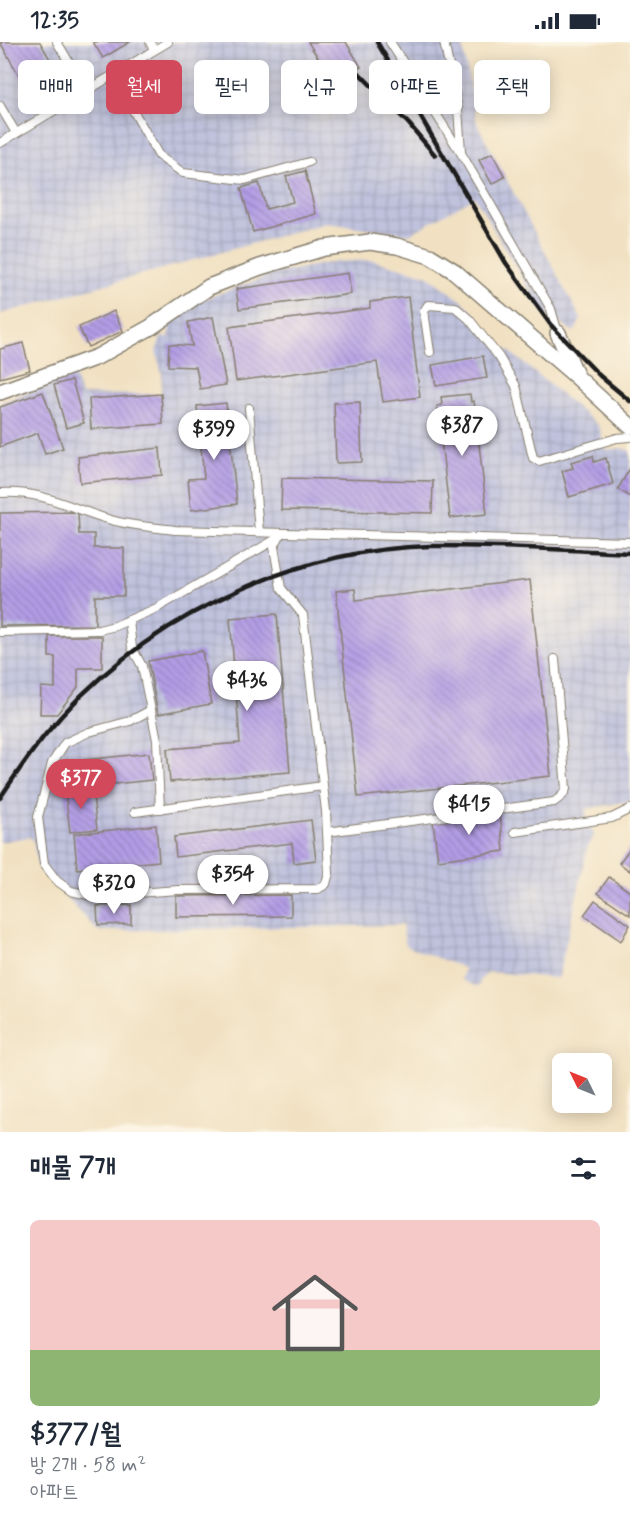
<!DOCTYPE html>
<html lang="ko">
<head>
<meta charset="utf-8">
<style>
	:root { --surface:#fff; --page:#f2f2f3; --text:#1f2937; --muted:#747a83; --accent:#d1495b }
	body { margin:0; font-family:Mynerve,"Poor Story",sans-serif; background:var(--page); color:var(--text); height:100vh; display:flex; flex-direction:column; font-size:22px; white-space:nowrap }
	* { box-sizing:border-box; margin:0 }
	p { font-size:20px; color:var(--muted) }
	.icon { flex:none; width:33px; height:33px; fill:none; stroke:currentColor; stroke-width:2; stroke-linecap:round; stroke-linejoin:round }
	.map { position:relative; height:1090px; overflow:hidden }
	.drawer { display:flex; flex-direction:column; background:var(--surface); flex:1 }
	.drawer>* { flex:none }
	.hud { position:absolute; left:18px; top:18px; width:594px; height:54px; display:flex; gap:12px }
	.needle { width:39px; rotate:313deg }
	.fabs { position:absolute; left:552px; top:1011px; display:grid; gap:12px }
	.fabs a { display:grid; place-items:center; width:60px; height:60px; border-radius:9px; background:var(--surface); box-shadow:0 3px 15px #0003; font-size:30px }
	.price { position:absolute; translate:-50% -51px; padding:0 14px; border-radius:21px; background:#fff; color:#222; font-size:20px; line-height:39px; filter:drop-shadow(0 2px 3px #0008) }
	.price::after { content:''; position:absolute; left:50%; top:36px; width:18px; height:14px; margin-left:-9px; background:inherit; clip-path:polygon(0 0,100% 0,50% 100%) }
	.price.active { background:var(--accent); color:#fff }
	ul { padding:0; list-style:none }
	li { display:grid; align-content:center; gap:12px; height:318px; padding:0 30px }
	li span { display:grid; place-items:center; height:186px; border-radius:9px; color:#555 }
	li>.icon { margin-inline-start:auto }
	span .icon { width:108px; height:108px; fill:#fffc; stroke-width:1 }
	li b { font-size:26px }
	h2 { display:flex; justify-content:space-between; align-items:center; height:72px; padding:0 30px; font-size:26px }
	.chip { padding:0 21px; border-radius:9px; background:var(--surface); box-shadow:0 3px 15px #0003; font-size:21px; line-height:54px }
	.chip.active { background:var(--accent); color:#fff }
	.status { display:flex; justify-content:space-between; align-items:center; height:42px; padding:0 30px; background:var(--surface); direction:ltr }
	.status svg { height:16px; fill:currentColor }
	.map>svg:first-child { display:block }
	.industrial { fill:url(#industrial-grid) }
	.building { fill:url(#building-back-hatch) }
	.lines { fill:none; stroke-linecap:round; stroke-linejoin:round }
	.lane-casing { stroke:#867e6f; stroke-width:10 }
	.street-casing { stroke:#867e6f; stroke-width:18 }
	.lane { stroke:#fff; stroke-width:8 }
	.street { stroke:#fff; stroke-width:15 }
	.rail { stroke:#1c1c1c; stroke-width:4.5 }
</style>
</head>
<body>
<div class="status"><b>12:35</b><svg viewBox="0 0 49 12"><path d="M0 12V9h3v3zM5 12V6h3v6zM10 12V3h3v9zM15 12V0h3v12zM26 1h20v11H26zM47 4h2v5h-2z"/></svg></div>
<div class="map">
<svg width="630" height="1090" viewBox="0 0 630 1090">
	<defs>
		<pattern id="industrial-grid" width="8" height="8" patternUnits="userSpaceOnUse" patternTransform="scale(1.5)"><rect width="8" height="8" fill="#c0c2dd"/><path d="M0 4h8M4 0v8" fill="none" stroke="#a4a6bd"/></pattern>
		<pattern id="building-back-hatch" width="6" height="6" patternUnits="userSpaceOnUse" patternTransform="scale(1.5)"><rect width="6" height="6" fill="#b39de6"/><path d="M-1 5l2 2M0 0l6 6M5-1l2 2" fill="none" stroke="#917fba"/></pattern>
	</defs>
	<rect width="100%" height="100%" fill="#fcf5e5"/>
	<filter id="ink" filterUnits="userSpaceOnUse"><feTurbulence type="fractalNoise" baseFrequency=".0167" numOctaves="2"/><feDisplacementMap in="SourceGraphic" scale="12" xChannelSelector="R" yChannelSelector="G"/><feConvolveMatrix kernelMatrix="1 2 1 2 8 2 1 2 1" color-interpolation-filters="sRGB"/></filter>
	<filter id="wash" filterUnits="userSpaceOnUse"><feTurbulence type="fractalNoise" baseFrequency=".008" numOctaves="4" result="noise"/><feDisplacementMap in="SourceGraphic" scale="24" xChannelSelector="R" yChannelSelector="G"/><feGaussianBlur stdDeviation="1.35" result="paint"/><feColorMatrix in="noise" values="0 0 0 0 0 0 0 0 0 0 0 0 0 0 0 0 0 1.4 0 .05"/><feComposite in="paint" operator="in"/></filter>
	<g filter="url(#wash)">
		<rect width="100%" height="100%" fill="#f1e1c2"/>
		<g class="industrial">
			<path d="M 0,0 L 462,0 L 477,82 L 581,277 L 574,290 L 542,269 L 475,155 L 410,192 L 326,181 L 0,272 Z"/>
			<path d="M 372,218 L 427,233 L 465,261 L 497,299 L 599,384 L 605,408 L 622,406 L 630,409 L 630,759 L 586,767 L 587,785 L 592,787 L 594,794 L 588,804 L 558,936 L 489,930 L 481,937 L 478,945 L 462,938 L 464,926 L 406,904 L 402,883 L 98,889 L 38,825 L 33,798 L 29,795 L 0,800 L 0,361 L 74,332 L 81,353 L 161,352 L 162,333 L 156,309 L 161,295 L 169,296 L 170,278 L 188,263 L 273,232 L 333,220 Z"/>
		</g>
		<g id="blocks">
			<g class="building">
				<path d="M 0,0 L 40,0 L 67,47 L 37,65 Z"/>
				<path d="M 93,0 L 130,0 L 103,16 Z"/>
				<path d="M 308,0 L 346,0 L 361,25 L 334,41 Z"/>
				<path d="M 492,111 L 505,135 L 492,142 L 479,118 Z"/>
				<path d="M 305,129 L 316,172 L 253,190 L 241,146 L 259,141 L 266,167 L 293,160 L 286,134 Z"/>
				<path d="M 348,231 L 351,252 L 239,267 L 236,247 Z"/>
				<path d="M 408,255 L 420,355 L 383,360 L 377,320 L 236,339 L 229,285 L 370,266 L 370,260 Z"/>
				<path d="M 114,269 L 123,289 L 88,305 L 79,285 Z"/>
				<path d="M 213,275 L 226,343 L 200,347 L 196,325 L 168,324 L 169,302 L 192,304 L 188,280 Z"/>
				<path d="M 23,301 L 30,328 L 0,336 L 0,307 Z"/>
				<path d="M 483,314 L 487,336 L 436,344 L 432,323 Z"/>
				<path d="M 72,338 L 84,381 L 66,386 L 54,343 Z"/>
				<path d="M 43,350 L 63,406 L 45,412 L 38,391 L 0,405 L 0,365 Z"/>
				<path d="M 161,352 L 163,382 L 91,387 L 89,357 Z"/>
				<path d="M 470,352 L 471,360 L 474,359 L 487,472 L 450,476 L 437,364 L 442,363 L 441,355 Z"/>
				<path d="M 360,360 L 362,420 L 336,421 L 334,361 Z"/>
				<path d="M 226,361 L 237,462 L 191,468 L 188,437 L 204,436 L 197,364 Z"/>
				<path d="M 160,406 L 162,433 L 80,441 L 78,415 Z"/>
				<path d="M 593,414 L 594,420 L 606,416 L 613,442 L 569,455 L 562,429 L 573,426 L 571,420 Z"/>
				<path d="M 630,426 L 630,455 L 618,447 Z"/>
				<path d="M 282,436 L 433,439 L 432,471 L 281,468 Z"/>
				<path d="M 78,470 L 79,492 L 94,492 L 94,506 L 124,506 L 124,554 L 95,554 L 95,583 L 0,584 L 0,471 Z"/>
				<path d="M 530,538 L 551,734 L 358,755 L 336,549 L 355,547 L 356,558 Z"/>
				<path d="M 277,572 L 290,730 L 170,740 L 167,707 L 240,701 L 230,576 Z"/>
				<path d="M 49,594 L 102,594 L 102,626 L 78,626 L 78,645 L 57,672 L 40,672 L 41,645 L 55,646 L 55,615 L 49,615 Z"/>
				<path d="M 202,609 L 211,662 L 158,672 L 148,619 Z"/>
				<path d="M 149,711 L 152,738 L 86,745 L 84,718 Z"/>
				<path d="M 92,746 L 97,787 L 70,790 L 65,749 Z"/>
				<path d="M 500,771 L 504,809 L 438,818 L 433,780 Z"/>
				<path d="M 311,778 L 316,818 L 294,821 L 292,801 L 176,815 L 174,795 Z"/>
				<path d="M 156,783 L 159,819 L 77,827 L 74,792 Z"/>
				<path d="M 630,806 L 630,829 L 619,821 Z"/>
				<path d="M 609,835 L 630,850 L 630,873 L 598,851 Z"/>
				<path d="M 291,853 L 291,874 L 176,875 L 176,854 Z"/>
				<path d="M 595,858 L 630,883 L 621,899 L 584,873 Z"/>
				<path d="M 131,863 L 131,882 L 98,883 L 97,864 Z"/>
			</g>
		</g>
	</g>
	<g filter="url(#ink)">
		<use href="#blocks" fill-opacity="0" stroke="#867e6f" stroke-width="1.5"/>
		<g class="lines">
			<g class="lane-casing">
				<g id="lane">
					<path d="M 57,0 L 86,49"/>
					<path d="M 150,0 L 154,8"/>
					<path d="M 390,0 L 461,111 L 551,267 L 558,291"/>
					<path d="M 444,0 L 458,67 L 461,109"/>
					<path d="M 113,33 L 159,114 L 183,131 L 245,138 L 309,120"/>
					<path d="M 0,64 L 16,91"/>
					<path d="M 0,101 L 168,0"/>
					<path d="M 430,310 L 424,269 L 428,263 L 455,265 L 469,277 L 499,315 L 516,344 L 533,416 L 539,419 L 617,396 L 630,395"/>
					<path d="M 249,366 L 259,490"/>
					<path d="M 0,451 C 43,448 72,467 111,478 C 131,484 154,485 175,488 L 630,500"/>
					<path d="M 129,578 L 132,606 L 142,624 L 157,698 L 160,767"/>
					<path d="M 0,590 L 99,588 L 115,584 L 157,566 L 278,496"/>
					<path d="M 151,668 L 130,679 L 89,690 L 65,701 L 52,721 L 38,775 L 44,822 L 57,839 L 71,849 L 93,854 L 179,848 L 318,847 L 326,842 L 329,831 L 326,769 L 303,573 L 281,546 L 274,505 L 279,495"/>
					<path d="M 135,770 L 323,744"/>
					<path d="M 327,790 L 554,760 L 562,754 L 566,747 L 555,617"/>
					<path d="M 515,790 L 612,776 L 630,767"/>
				</g>
			</g>
			<g class="street-casing">
				<g id="street">
					<path d="M 558,291 L 577,335 L 630,384"/>
					<path d="M 0,350 L 97,315 L 151,285 L 209,245 L 260,225 L 324,206 L 370,200 L 397,204 L 430,214 L 454,229 L 577,335"/>
				</g>
			</g>
			<use href="#lane" class="lane"/>
			<use href="#street" class="street"/>
			<g class="rail">
				<path d="M 377,0 L 506,221 L 550,282 L 600,334 L 630,359"/>
				<path d="M 358,30 L 409,82 L 435,113"/>
				<path d="M 0,756 C 14,735 29,713 45,693 C 137,581 285,508 430,504 C 496,503 564,508 630,511"/>
			</g>
		</g>
	</g>
</svg>
<div class="fabs">
<a><svg class="needle" viewBox="-14 -14 28 28"><path d="M0-13l5 13h-10z" fill="#e53935"/><path d="M0 13l5-13h-10z" fill="#747a83"/></svg></a>
</div>
<b class="price" style="left:462px;top:415px">$387</b>
<b class="price" style="left:214px;top:419px">$399</b>
<b class="price" style="left:247px;top:670px">$436</b>
<b class="price active" style="left:81px;top:768px">$377</b>
<b class="price" style="left:469px;top:794px">$415</b>
<b class="price" style="left:233px;top:864px">$354</b>
<b class="price" style="left:114px;top:873px">$320</b>
<div class="hud">
<a class="chip">매매</a>
<a class="chip active">월세</a>
<a class="chip">필터</a>
<a class="chip">신규</a>
<a class="chip">아파트</a>
<a class="chip">주택</a>
</div>
</div>
<section class="drawer">
<h2>매물 7개<svg class="icon" aria-label="filters" viewBox="0 0 24 24"><path d="M4 7h16M4 17h16"/><circle cx="9" cy="7" r="2"/><circle cx="15" cy="17" r="2"/></svg></h2>
<ul>
<li><span style="background:linear-gradient(#f6c9c9 70%,#8fb573 0)"><svg class="icon" aria-label="home" viewBox="0 0 24 24"><path d="M3 11l9-7 9 7M6 9v11h12V9"/></svg></span><div><b>$377/월</b><p>방 2개 · 58 m²</p><p>아파트</p></div></li>
</ul>
</section>
</body>
</html>
